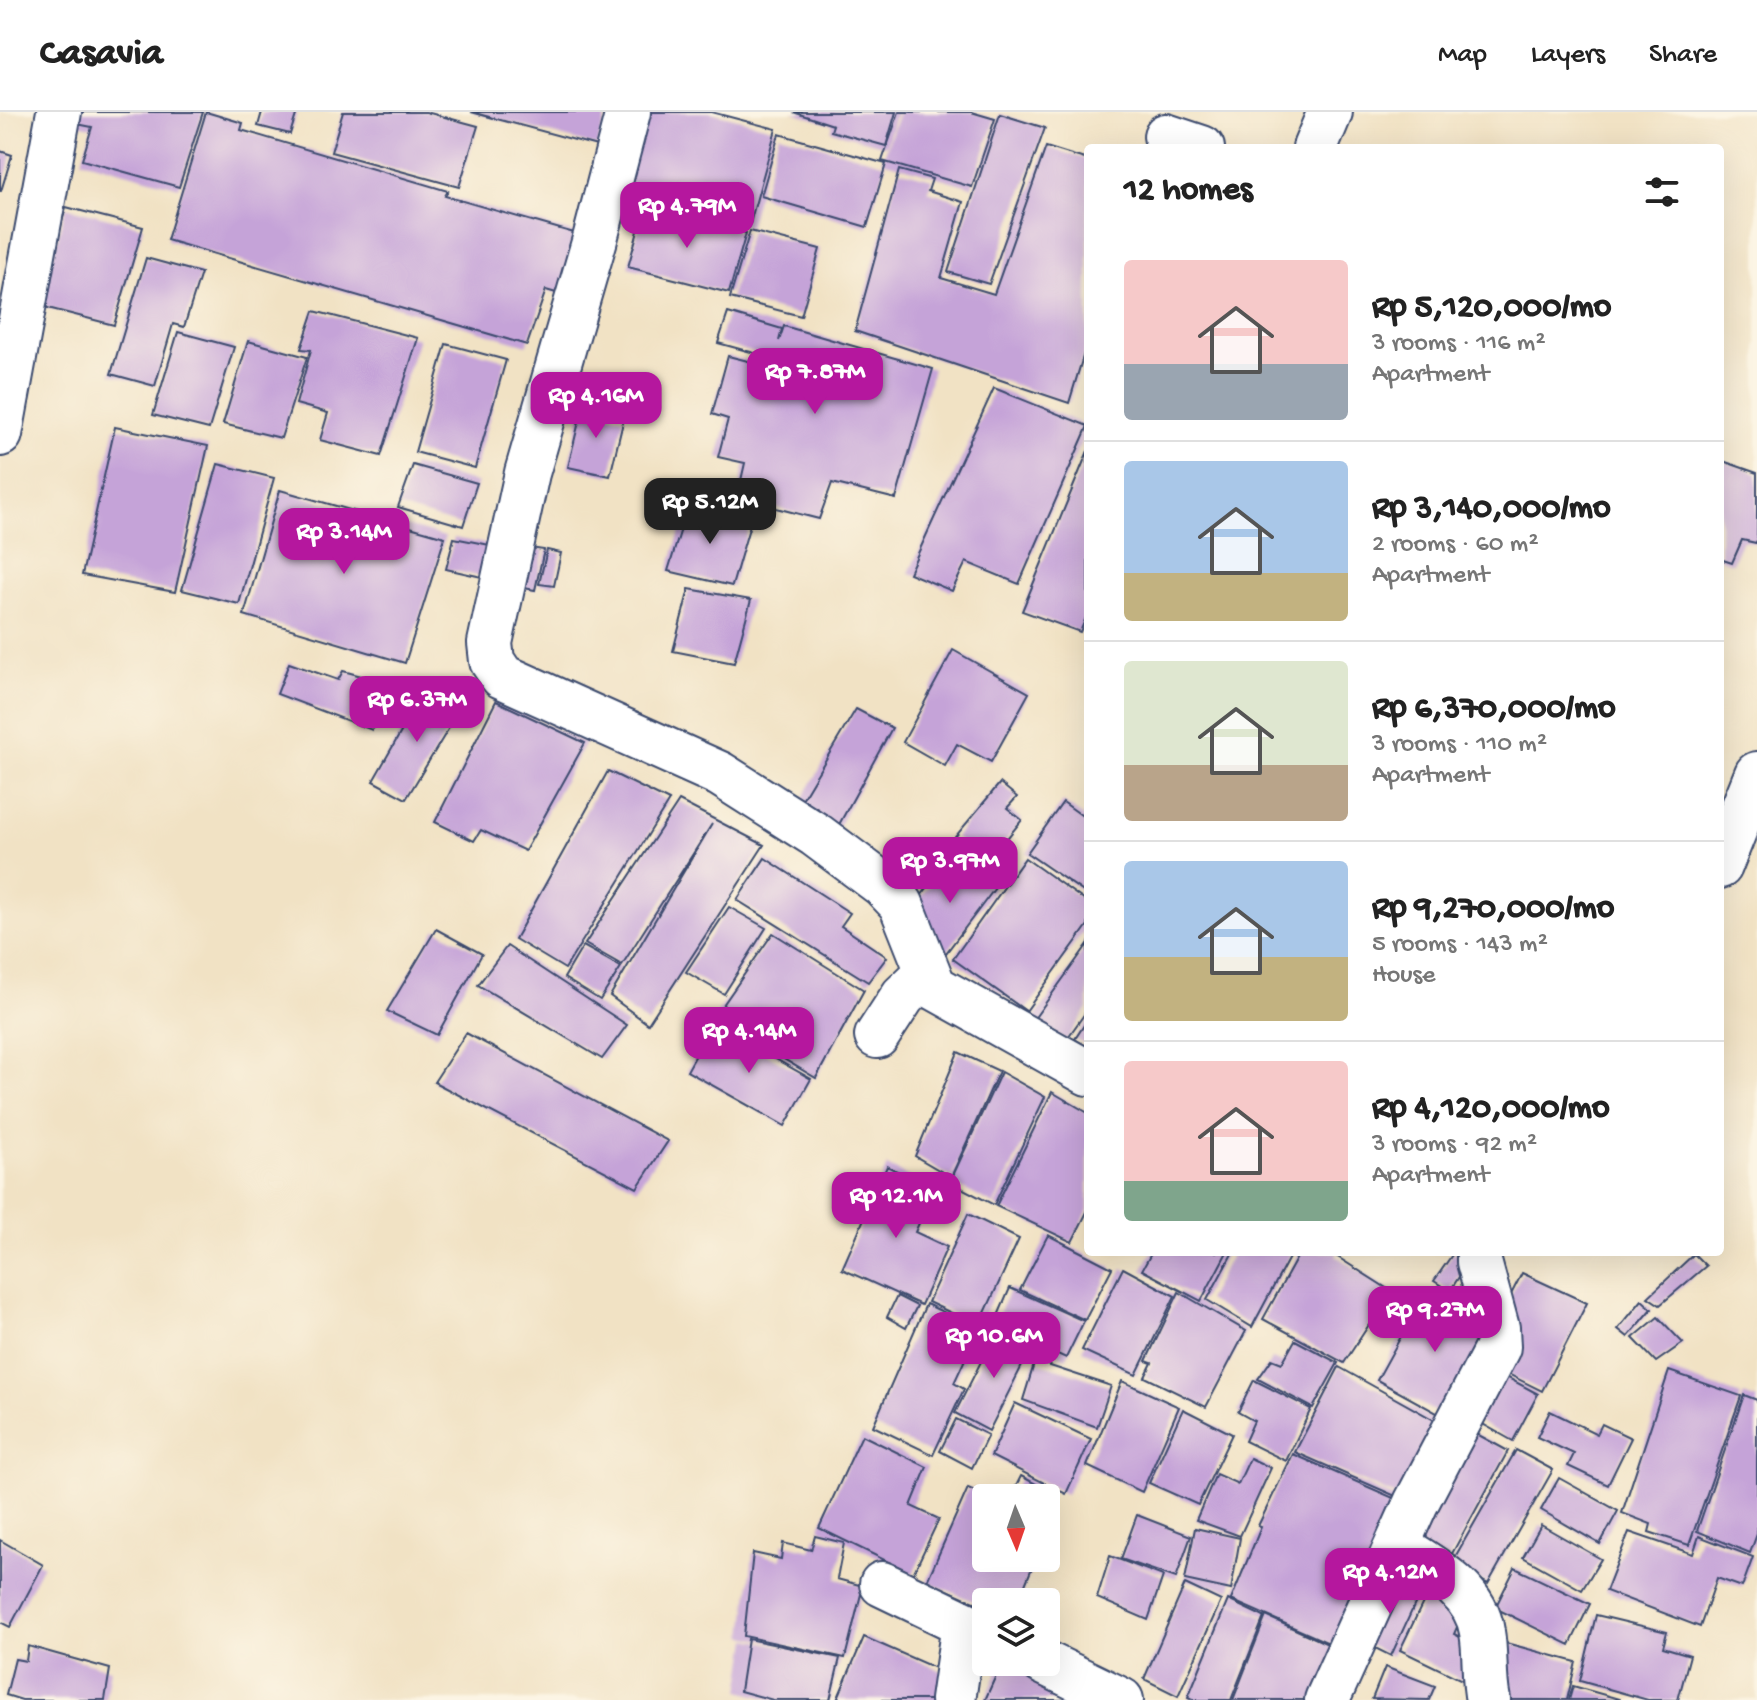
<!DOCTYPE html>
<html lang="en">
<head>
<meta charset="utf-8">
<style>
	:root { --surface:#fff; --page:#f6f6f6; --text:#222; --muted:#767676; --line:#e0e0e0; --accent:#b5179e }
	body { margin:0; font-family:"Gochi Hand",sans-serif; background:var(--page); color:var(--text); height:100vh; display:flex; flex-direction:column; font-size:30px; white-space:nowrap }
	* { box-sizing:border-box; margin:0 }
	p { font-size:26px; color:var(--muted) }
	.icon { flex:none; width:44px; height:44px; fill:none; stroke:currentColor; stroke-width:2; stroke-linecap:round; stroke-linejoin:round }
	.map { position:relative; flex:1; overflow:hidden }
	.panel { position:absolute; left:1084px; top:32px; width:640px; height:1112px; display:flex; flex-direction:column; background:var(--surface); border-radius:8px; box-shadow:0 8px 32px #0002 }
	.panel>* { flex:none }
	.needle { width:52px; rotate:178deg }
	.tools { position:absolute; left:972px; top:1372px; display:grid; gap:16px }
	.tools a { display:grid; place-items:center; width:88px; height:88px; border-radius:8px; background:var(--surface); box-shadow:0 8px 32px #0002; font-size:40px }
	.price { position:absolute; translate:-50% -68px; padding:0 18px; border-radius:16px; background:var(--accent); color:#fff; font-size:26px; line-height:52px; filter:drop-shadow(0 2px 4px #0008) }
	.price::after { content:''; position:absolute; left:50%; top:48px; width:24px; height:18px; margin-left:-12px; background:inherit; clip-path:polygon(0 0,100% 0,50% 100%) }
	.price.on { background:#222; color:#fff }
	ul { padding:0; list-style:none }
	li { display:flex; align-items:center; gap:24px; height:200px; padding:0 40px }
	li+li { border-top:2px solid var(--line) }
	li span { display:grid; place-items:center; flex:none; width:224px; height:160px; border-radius:8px; color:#555 }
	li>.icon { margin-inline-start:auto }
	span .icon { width:96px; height:96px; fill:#fffc; stroke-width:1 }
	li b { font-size:34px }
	h2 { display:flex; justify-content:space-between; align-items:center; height:96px; padding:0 40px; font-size:34px }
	header { display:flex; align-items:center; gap:48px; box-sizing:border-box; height:112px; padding:0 40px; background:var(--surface); border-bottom:2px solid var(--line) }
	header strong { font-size:38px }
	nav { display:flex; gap:44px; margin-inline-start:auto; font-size:28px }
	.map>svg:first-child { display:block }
	.building { fill:#c5a3d8 }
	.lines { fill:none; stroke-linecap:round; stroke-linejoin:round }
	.street-casing { stroke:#3b4a6d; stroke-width:48 }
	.street { stroke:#fff; stroke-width:44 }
</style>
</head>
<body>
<header>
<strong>Casavia</strong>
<nav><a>Map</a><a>Layers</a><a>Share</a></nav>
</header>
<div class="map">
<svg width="1757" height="1588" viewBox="0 0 1757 1588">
	<rect width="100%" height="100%" fill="#fcf5e5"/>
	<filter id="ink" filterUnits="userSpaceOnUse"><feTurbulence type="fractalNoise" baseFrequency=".0125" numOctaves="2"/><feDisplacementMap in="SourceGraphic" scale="16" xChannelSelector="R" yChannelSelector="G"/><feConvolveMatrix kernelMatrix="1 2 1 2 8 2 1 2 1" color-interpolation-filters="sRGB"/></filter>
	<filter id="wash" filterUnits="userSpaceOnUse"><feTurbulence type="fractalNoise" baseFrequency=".006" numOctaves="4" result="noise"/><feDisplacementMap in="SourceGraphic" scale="32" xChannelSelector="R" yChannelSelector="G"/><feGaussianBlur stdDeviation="1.8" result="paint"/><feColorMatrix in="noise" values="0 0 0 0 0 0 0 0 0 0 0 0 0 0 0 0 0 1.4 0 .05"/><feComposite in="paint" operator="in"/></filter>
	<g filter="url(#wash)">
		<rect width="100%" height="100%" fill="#f1e2c4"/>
		<g id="blocks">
			<g class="building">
				<path d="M 80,0 L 203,0 L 179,75 L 82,48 L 92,15 L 77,12 Z"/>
				<path d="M 206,0 L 243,11 L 241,18 L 448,79 L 445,84 L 581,123 L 563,183 L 546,178 L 527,233 L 167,128 Z"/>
				<path d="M 262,0 L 297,0 L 290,22 L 258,14 Z"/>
				<path d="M 343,0 L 426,0 L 478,14 L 459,75 L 331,40 Z"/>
				<path d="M 471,0 L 607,0 L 597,34 Z"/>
				<path d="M 636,0 L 711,0 L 776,17 L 749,115 L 615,79 Z"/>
				<path d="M 793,0 L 896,0 L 886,34 L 831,19 L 833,13 Z"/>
				<path d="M 899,0 L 971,0 L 995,7 L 972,75 L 882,49 Z"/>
				<path d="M 1000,2 L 1045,16 L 989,172 L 948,160 Z"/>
				<path d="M 779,22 L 886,52 L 867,115 L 761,84 Z"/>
				<path d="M 1046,35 L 1088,48 L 1088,228 L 1069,291 L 855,219 L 899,58 L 932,67 L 928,79 L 963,90 L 941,166 L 994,182 Z"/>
				<path d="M 0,39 L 12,43 L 1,79 L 0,79 Z"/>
				<path d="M 645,94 L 746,121 L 729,181 L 628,155 Z"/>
				<path d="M 66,95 L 143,115 L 114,213 L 40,194 Z"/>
				<path d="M 750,119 L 820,137 L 801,204 L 730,186 Z"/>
				<path d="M 146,146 L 201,161 L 184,215 L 173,212 L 155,274 L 111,262 Z"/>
				<path d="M 314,199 L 418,226 L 381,344 L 320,328 L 328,301 L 296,292 L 311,238 L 301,237 Z"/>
				<path d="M 728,201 L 782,217 L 779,229 L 784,214 L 933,257 L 896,387 L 832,371 L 819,407 L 737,386 L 745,351 L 718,345 L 728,307 L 712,302 L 728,244 L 756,251 L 755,256 L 768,260 L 773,246 L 718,231 Z"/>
				<path d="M 178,220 L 234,235 L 209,317 L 153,303 Z"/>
				<path d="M 248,229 L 307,245 L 281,326 L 223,312 Z"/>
				<path d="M 446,232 L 506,248 L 475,356 L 415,340 Z"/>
				<path d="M 994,276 L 1088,314 L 1019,472 L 966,450 L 952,479 L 909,461 Z"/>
				<path d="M 584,289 L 603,292 L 600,301 L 624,306 L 610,364 L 568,355 Z"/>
				<path d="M 115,315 L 208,334 L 175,480 L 82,463 Z"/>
				<path d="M 1088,339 L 1088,501 L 1080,520 L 1022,499 Z"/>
				<path d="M 1720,348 L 1757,361 L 1757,428 L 1756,431 L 1742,428 L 1732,451 L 1720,447 Z"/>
				<path d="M 218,352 L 274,366 L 239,492 L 182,478 Z"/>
				<path d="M 413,353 L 477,371 L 463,414 L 398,395 Z"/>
				<path d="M 280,378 L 445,425 L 405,551 L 244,503 Z"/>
				<path d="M 688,394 L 751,409 L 732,474 L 668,459 Z"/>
				<path d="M 454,426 L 490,433 L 482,465 L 446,457 Z"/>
				<path d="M 523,435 L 544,438 L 535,478 L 513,474 Z"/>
				<path d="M 547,438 L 561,441 L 554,474 L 539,472 Z"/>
				<path d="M 689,477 L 751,488 L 734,551 L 673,539 Z"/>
				<path d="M 953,538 L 1029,581 L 991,650 L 957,632 L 945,654 L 903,630 Z"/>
				<path d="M 289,551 L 338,568 L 343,559 L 391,572 L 372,618 L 277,582 Z"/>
				<path d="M 425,578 L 461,596 L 406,687 L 373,669 Z"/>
				<path d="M 496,589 L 585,631 L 525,739 L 481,718 L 474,729 L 435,710 Z"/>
				<path d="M 856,597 L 892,616 L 836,718 L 792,704 Z"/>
				<path d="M 608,659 L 669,689 L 565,857 L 515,827 Z"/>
				<path d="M 1000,671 L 1017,685 L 1007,696 L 1022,708 L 987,751 L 955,725 Z"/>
				<path d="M 679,689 L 764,733 L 648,912 L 610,884 L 712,712 L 622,853 L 585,832 Z"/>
				<path d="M 1063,690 L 1088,708 L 1088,783 L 1027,741 Z"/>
				<path d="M 952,743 L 995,776 L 937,853 L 922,842 L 937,821 L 909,800 Z"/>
				<path d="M 765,746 L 850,801 L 841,814 L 887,845 L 868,870 L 737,788 Z"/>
				<path d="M 1025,746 L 1088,791 L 1088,813 L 1026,899 L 953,847 Z"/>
				<path d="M 729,795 L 766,816 L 724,882 L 686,860 Z"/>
				<path d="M 436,817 L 482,842 L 437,923 L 387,899 Z"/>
				<path d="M 773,821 L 864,878 L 816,966 L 714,906 Z"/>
				<path d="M 1088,832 L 1088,897 L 1066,928 L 1034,907 Z"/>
				<path d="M 507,834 L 627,913 L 602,947 L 478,873 Z"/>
				<path d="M 583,834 L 621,855 L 600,888 L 564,866 Z"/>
				<path d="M 1088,907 L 1088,935 L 1075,927 Z"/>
				<path d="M 713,912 L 811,967 L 785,1014 L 687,959 Z"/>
				<path d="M 466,921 L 668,1029 L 637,1076 L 434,970 Z"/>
				<path d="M 958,940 L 999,959 L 951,1065 L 915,1044 Z"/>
				<path d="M 1001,960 L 1045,985 L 994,1093 L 950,1070 Z"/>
				<path d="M 1052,980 L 1088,1001 L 1088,1098 L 1072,1130 L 996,1094 Z"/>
				<path d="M 887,1054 L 934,1078 L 915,1120 L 947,1135 L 921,1193 L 842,1157 Z"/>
				<path d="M 968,1102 L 1019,1127 L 979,1214 L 928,1190 Z"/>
				<path d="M 1048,1123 L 1112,1156 L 1085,1208 L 1020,1178 Z"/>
				<path d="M 1152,1140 L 1227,1140 L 1201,1189 L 1142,1158 Z"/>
				<path d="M 1233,1140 L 1292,1140 L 1252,1215 L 1207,1188 Z"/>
				<path d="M 1300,1140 L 1338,1140 L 1336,1144 L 1391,1179 L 1344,1251 L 1263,1207 Z"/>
				<path d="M 1454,1140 L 1469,1149 L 1450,1179 L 1434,1169 Z"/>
				<path d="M 1694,1142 L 1706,1154 L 1660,1193 L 1648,1185 Z"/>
				<path d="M 1123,1156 L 1175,1184 L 1136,1263 L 1082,1238 Z"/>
				<path d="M 1522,1161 L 1587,1191 L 1542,1279 L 1498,1257 L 1498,1208 Z"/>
				<path d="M 1010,1176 L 1084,1209 L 1066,1246 L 994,1213 Z"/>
				<path d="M 1426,1179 L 1492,1216 L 1444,1305 L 1377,1268 Z"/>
				<path d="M 1179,1180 L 1246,1219 L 1206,1295 L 1145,1265 L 1152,1251 L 1146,1249 Z"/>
				<path d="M 897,1184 L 917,1194 L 906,1216 L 887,1205 Z"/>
				<path d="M 1642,1188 L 1652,1197 L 1628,1225 L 1618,1217 Z"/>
				<path d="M 926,1192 L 979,1217 L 954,1271 L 964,1277 L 933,1343 L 873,1314 Z"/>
				<path d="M 1658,1205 L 1683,1231 L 1656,1250 L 1633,1226 Z"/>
				<path d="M 998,1216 L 1032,1234 L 989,1319 L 955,1301 Z"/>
				<path d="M 1295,1228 L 1338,1251 L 1313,1296 L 1258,1267 L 1272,1247 L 1282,1251 Z"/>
				<path d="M 1035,1249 L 1111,1274 L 1097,1315 L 1023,1288 Z"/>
				<path d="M 1339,1255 L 1441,1312 L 1400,1386 L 1295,1340 Z"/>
				<path d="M 1669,1259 L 1741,1284 L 1689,1433 L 1649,1420 L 1651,1412 L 1622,1401 Z"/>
				<path d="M 1497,1260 L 1538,1282 L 1513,1329 L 1472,1306 Z"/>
				<path d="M 1254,1268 L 1311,1297 L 1286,1349 L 1245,1329 L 1254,1309 L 1238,1300 Z"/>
				<path d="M 1122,1269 L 1179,1295 L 1142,1380 L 1087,1354 Z"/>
				<path d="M 1744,1283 L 1757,1288 L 1757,1422 L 1750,1441 L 1697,1419 Z"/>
				<path d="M 1015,1291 L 1091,1327 L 1066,1382 L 991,1344 Z"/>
				<path d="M 1183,1297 L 1232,1322 L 1198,1393 L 1149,1371 Z"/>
				<path d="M 1550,1299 L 1597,1322 L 1602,1312 L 1631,1326 L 1608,1373 L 1568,1354 L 1574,1342 L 1537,1325 Z"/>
				<path d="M 956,1307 L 988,1323 L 972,1356 L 940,1339 Z"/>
				<path d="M 1464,1315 L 1508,1339 L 1448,1449 L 1404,1425 Z"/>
				<path d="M 862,1323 L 927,1355 L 911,1394 L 939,1407 L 913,1462 L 819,1416 Z"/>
				<path d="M 1516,1338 L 1553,1358 L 1488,1472 L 1451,1452 Z"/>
				<path d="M 1293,1342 L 1398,1388 L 1376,1464 L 1355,1457 L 1368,1462 L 1338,1535 L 1231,1488 L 1261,1415 L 1258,1414 Z"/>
				<path d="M 1250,1346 L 1271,1356 L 1240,1424 L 1196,1408 L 1216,1362 L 1238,1372 Z"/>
				<path d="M 1021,1364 L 1047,1378 L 1044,1386 L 1010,1386 Z"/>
				<path d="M 1559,1366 L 1618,1399 L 1600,1432 L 1541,1398 Z"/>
				<path d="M 968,1376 L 986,1384 L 986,1446 L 1036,1446 L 1018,1490 L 986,1490 L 986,1495 L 927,1469 Z"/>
				<path d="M 1137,1403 L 1191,1424 L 1176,1466 L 1121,1447 Z"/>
				<path d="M 1541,1413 L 1601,1447 L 1582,1478 L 1523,1445 Z"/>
				<path d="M 1195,1416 L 1240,1426 L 1231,1478 L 1185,1468 Z"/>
				<path d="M 1629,1420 L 1693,1442 L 1699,1424 L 1753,1445 L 1742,1475 L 1717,1466 L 1700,1515 L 1606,1479 Z"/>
				<path d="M 815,1424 L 844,1431 L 837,1467 L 863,1474 L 845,1546 L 744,1524 L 753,1441 L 781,1447 L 783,1431 L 811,1438 Z"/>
				<path d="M 0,1428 L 43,1453 L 10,1515 L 0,1510 Z"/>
				<path d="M 1110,1444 L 1163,1464 L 1148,1508 L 1097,1486 Z"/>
				<path d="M 1515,1456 L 1590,1492 L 1570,1533 L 1495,1496 Z"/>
				<path d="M 1388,1465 L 1420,1481 L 1391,1544 L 1359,1528 Z"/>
				<path d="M 1185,1472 L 1221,1489 L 1178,1584 L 1144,1567 Z"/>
				<path d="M 1430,1476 L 1466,1494 L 1454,1522 L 1482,1536 L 1466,1570 L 1400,1538 Z"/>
				<path d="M 1228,1488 L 1264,1505 L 1231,1588 L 1194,1588 L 1188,1585 Z"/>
				<path d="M 1596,1503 L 1667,1520 L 1663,1535 L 1690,1543 L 1678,1588 L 1648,1588 L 1580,1569 Z"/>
				<path d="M 1266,1504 L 1341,1538 L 1322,1588 L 1233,1588 Z"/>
				<path d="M 864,1525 L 951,1563 L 939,1588 L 837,1588 Z"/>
				<path d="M 748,1527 L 840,1546 L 830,1588 L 773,1588 L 740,1579 Z"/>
				<path d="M 1506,1531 L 1576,1550 L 1567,1588 L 1493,1588 Z"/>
				<path d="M 28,1534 L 110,1557 L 105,1588 L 22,1588 L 6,1583 L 15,1547 L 26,1549 Z"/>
				<path d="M 1002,1550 L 1005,1550 L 1094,1588 L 985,1588 Z"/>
				<path d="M 1385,1555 L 1435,1574 L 1429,1588 L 1372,1587 Z"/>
				<path d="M 1573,1574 L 1619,1587 L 1619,1588 L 1569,1588 Z"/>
			</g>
		</g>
	</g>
	<g filter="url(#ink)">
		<use href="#blocks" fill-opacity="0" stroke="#3b4a6d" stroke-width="2"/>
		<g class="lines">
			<g class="street-casing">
				<g id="street">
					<path d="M 628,0 L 595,127 L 527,361 L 490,531 L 492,549 L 502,564 L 720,662 L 816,723 L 883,773 L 901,792 L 934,875 L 1088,961"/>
					<path d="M 1166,24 L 1202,36"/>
					<path d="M 1315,36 L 1330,0"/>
					<path d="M 0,322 L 59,0"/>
					<path d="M 1720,754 L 1757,662"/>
					<path d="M 877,924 L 903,884 L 927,861"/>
					<path d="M 1398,1434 C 1430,1455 1476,1477 1482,1520 C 1486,1542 1483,1566 1488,1588"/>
					<path d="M 882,1472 L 986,1522"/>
					<path d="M 1043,1550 L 1121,1588"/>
					<path d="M 953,1588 L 964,1512"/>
					<path d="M 1327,1588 L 1416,1391 L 1498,1235 L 1497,1216 L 1479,1150 L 1479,1140"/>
				</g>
			</g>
			<use href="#street" class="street"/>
		</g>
	</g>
</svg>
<div class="tools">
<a><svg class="needle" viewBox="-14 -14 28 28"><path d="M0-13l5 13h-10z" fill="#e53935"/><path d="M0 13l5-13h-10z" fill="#767676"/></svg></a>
<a><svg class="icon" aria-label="layers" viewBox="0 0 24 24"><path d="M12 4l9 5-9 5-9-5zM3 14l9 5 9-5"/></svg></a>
</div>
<b class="price" style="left:687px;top:138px">Rp 4.79M</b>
<b class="price" style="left:815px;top:304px">Rp 7.87M</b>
<b class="price" style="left:596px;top:328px">Rp 4.16M</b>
<b class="price on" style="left:710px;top:434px">Rp 5.12M</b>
<b class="price" style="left:344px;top:464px">Rp 3.14M</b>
<b class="price" style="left:417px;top:632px">Rp 6.37M</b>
<b class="price" style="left:950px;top:793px">Rp 3.97M</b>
<b class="price" style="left:749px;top:963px">Rp 4.14M</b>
<b class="price" style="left:896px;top:1128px">Rp 12.1M</b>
<b class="price" style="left:1435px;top:1242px">Rp 9.27M</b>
<b class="price" style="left:994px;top:1268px">Rp 10.6M</b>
<b class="price" style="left:1390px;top:1504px">Rp 4.12M</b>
<section class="panel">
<h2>12 homes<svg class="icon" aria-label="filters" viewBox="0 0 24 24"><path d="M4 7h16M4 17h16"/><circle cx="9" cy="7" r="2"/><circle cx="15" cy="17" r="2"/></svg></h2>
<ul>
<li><span style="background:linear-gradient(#f6c9c9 65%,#9aa5b1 0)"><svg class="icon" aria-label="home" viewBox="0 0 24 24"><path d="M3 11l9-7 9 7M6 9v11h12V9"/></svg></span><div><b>Rp 5,120,000/mo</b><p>3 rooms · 116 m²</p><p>Apartment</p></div></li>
<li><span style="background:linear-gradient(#a9c7e8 70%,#c2b280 0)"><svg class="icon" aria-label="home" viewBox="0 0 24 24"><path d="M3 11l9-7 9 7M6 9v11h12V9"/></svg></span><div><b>Rp 3,140,000/mo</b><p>2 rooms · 60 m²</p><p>Apartment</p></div></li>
<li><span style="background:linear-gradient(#dfe7d0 65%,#b9a48a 0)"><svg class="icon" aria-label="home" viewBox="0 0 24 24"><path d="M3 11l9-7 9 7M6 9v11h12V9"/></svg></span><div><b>Rp 6,370,000/mo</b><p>3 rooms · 110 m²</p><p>Apartment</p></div></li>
<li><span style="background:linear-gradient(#a9c7e8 60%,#c2b280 0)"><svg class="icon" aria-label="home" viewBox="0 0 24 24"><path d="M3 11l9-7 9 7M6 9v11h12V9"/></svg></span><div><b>Rp 9,270,000/mo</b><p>5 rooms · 143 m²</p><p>House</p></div></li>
<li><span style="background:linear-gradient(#f6c9c9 75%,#7fa58c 0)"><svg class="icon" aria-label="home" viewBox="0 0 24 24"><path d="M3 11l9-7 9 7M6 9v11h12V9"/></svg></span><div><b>Rp 4,120,000/mo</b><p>3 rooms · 92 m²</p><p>Apartment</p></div></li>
</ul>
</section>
</div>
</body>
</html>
